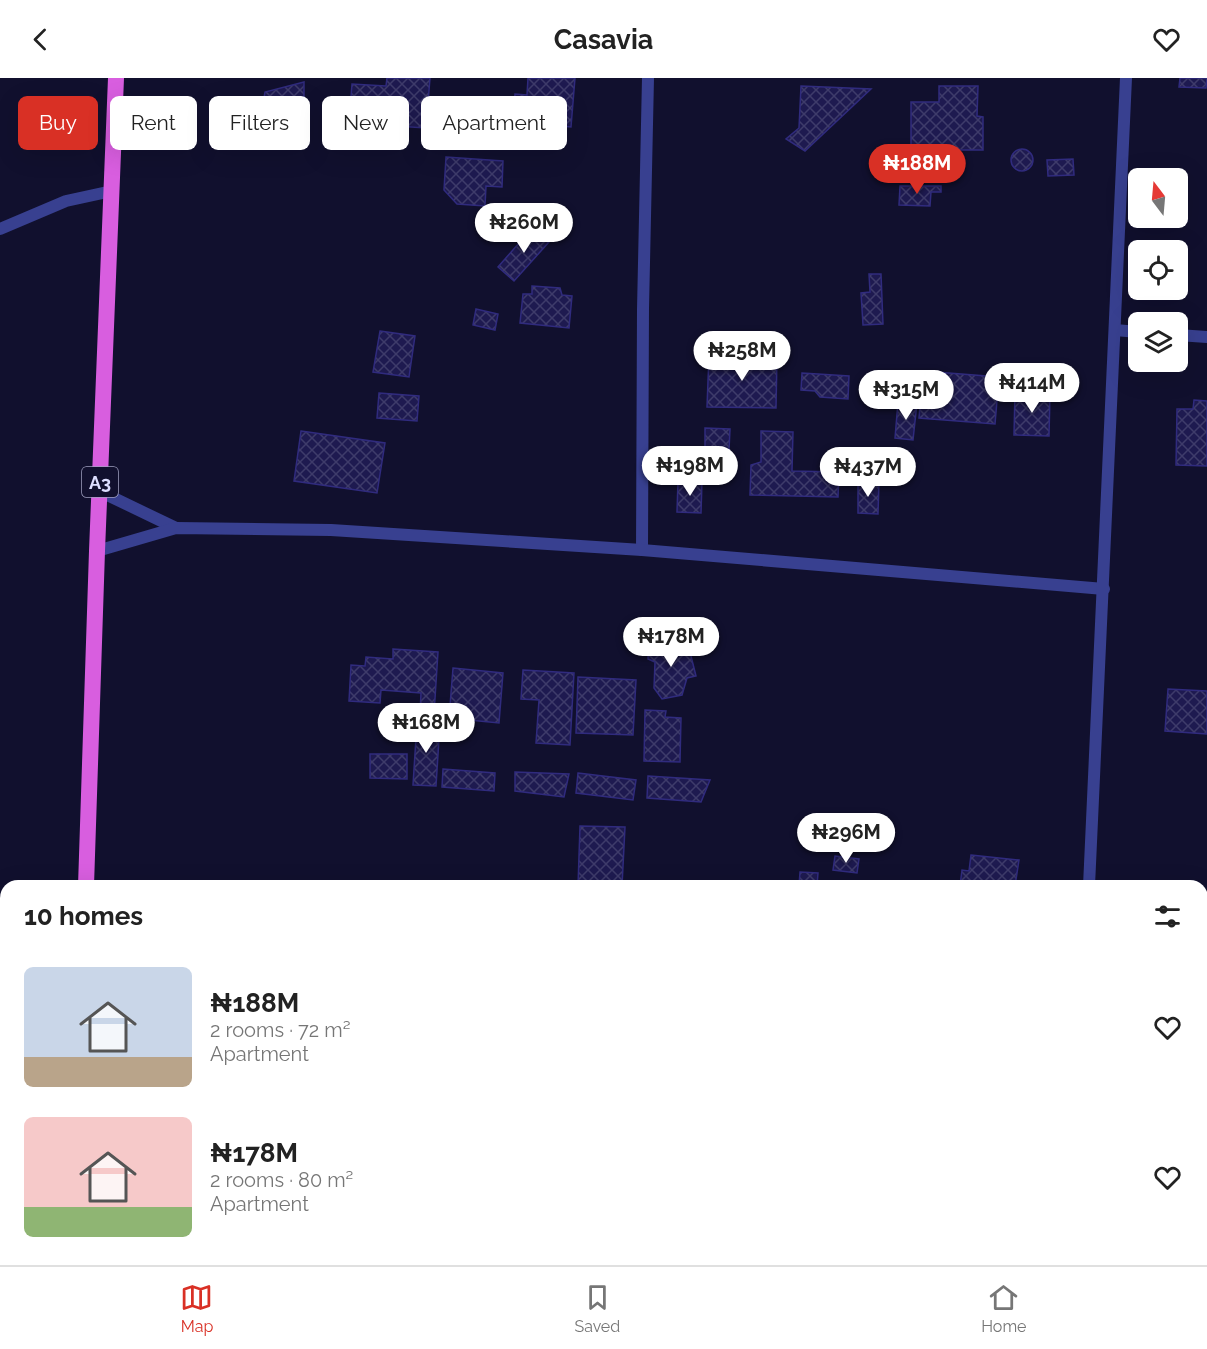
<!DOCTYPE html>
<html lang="en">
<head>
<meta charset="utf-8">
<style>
	:root { --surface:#fff; --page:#f6f6f6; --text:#222; --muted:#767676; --line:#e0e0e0; --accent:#d93025 }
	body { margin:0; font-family:Raleway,sans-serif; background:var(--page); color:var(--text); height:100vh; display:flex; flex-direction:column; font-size:22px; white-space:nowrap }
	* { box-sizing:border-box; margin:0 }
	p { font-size:20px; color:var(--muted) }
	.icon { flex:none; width:33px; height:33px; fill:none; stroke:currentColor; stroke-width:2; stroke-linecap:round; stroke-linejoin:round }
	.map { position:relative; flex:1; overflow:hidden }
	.sheet { position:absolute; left:0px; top:802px; width:1208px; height:386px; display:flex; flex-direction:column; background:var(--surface); border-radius:18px 18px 0 0; box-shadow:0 6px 24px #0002 }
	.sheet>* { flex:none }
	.guide { position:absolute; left:18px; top:18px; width:600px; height:54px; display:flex; gap:12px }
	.needle { width:39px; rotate:344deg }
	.tools { position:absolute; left:1128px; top:90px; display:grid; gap:12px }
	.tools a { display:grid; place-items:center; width:60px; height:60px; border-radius:9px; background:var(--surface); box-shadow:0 6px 24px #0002; font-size:30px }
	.price { position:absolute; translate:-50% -51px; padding:0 14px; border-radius:21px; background:#fff; color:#222; font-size:20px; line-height:39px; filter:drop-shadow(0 2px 3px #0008) }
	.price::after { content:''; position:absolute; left:50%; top:36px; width:18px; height:14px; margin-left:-9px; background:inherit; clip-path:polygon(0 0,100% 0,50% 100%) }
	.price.active { background:var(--accent); color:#fff }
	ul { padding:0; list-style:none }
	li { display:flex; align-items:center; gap:18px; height:150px; padding:0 24px }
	li span { display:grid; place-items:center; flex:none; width:168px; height:120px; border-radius:9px; color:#555 }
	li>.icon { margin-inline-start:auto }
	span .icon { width:72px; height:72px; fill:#fffc; stroke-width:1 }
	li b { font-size:26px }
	h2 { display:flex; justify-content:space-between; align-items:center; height:72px; padding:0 24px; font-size:26px }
	.chip { padding:0 21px; border-radius:9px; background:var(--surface); box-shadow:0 6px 24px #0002; font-size:21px; line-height:54px }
	.chip.active { background:var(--accent); color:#fff }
	header { display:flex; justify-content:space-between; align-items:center; height:78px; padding:0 24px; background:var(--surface); font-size:27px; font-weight:700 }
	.tabs { display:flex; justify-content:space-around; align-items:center; height:84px; border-top:2px solid var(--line); background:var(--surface); font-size:16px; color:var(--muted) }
	.tabs a { display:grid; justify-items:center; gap:3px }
	.tabs .active { color:var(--accent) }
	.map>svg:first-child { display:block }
	.building { fill:url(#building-cross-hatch); stroke:#302b7e; stroke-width:1.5 }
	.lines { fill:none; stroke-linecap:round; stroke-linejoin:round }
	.minor { stroke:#384090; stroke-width:12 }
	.trunk { stroke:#d85edf; stroke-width:16 }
	.labels { text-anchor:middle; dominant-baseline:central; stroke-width:6; stroke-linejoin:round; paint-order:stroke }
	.shield { fill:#11102e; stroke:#a0a0c0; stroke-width:1.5 }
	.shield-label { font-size:18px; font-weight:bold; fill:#dddeff }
</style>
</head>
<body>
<header><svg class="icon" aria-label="back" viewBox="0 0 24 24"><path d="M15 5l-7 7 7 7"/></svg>Casavia<svg class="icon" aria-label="heart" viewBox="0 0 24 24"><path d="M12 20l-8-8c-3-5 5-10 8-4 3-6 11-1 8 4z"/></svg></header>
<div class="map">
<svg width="1207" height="1187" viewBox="0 0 1207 1187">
	<defs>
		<pattern id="building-cross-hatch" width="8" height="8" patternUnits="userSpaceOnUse" patternTransform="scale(1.5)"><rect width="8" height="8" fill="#1e1a50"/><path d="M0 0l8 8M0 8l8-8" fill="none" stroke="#3e3b6a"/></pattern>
	</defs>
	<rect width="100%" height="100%" fill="#11102e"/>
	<g class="building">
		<path d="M 387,0 L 430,0 L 426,50 L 349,45 L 352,6 L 386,8 Z"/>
		<path d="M 528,0 L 575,0 L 571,49 L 513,44 L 515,16 L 527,17 Z"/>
		<path d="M 1180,0 L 1207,0 L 1206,10 L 1179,9 Z"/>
		<path d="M 304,4 L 304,45 L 283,52 L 259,48 L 265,14 Z"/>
		<path d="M 801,8 L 871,11 L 805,73 L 786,61 L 799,50 Z"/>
		<path d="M 939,8 L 978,8 L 977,38 L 983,39 L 983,72 L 911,72 L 911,24 L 939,24 Z"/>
		<circle cx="1022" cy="82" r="11"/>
		<path d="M 446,79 L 503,83 L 502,109 L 486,108 L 485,128 L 457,126 L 444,112 Z"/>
		<path d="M 1073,81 L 1074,97 L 1048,98 L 1047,82 Z"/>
		<path d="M 900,108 L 941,108 L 941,114 L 931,114 L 930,128 L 899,127 Z"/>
		<path d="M 533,149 L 549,164 L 514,203 L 498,189 Z"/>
		<path d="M 869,196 L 881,196 L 883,246 L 863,247 L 861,215 L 870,214 Z"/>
		<path d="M 532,208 L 560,210 L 562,217 L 572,218 L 569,250 L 520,245 L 523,216 L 532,216 Z"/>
		<path d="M 476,231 L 498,236 L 495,252 L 473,247 Z"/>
		<path d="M 380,253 L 415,258 L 409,299 L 373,294 Z"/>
		<path d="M 709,277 L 777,278 L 776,330 L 707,329 Z"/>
		<path d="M 923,293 L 999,299 L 995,346 L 919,340 Z"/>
		<path d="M 802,295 L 849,298 L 848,321 L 820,319 L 815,313 L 801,312 Z"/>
		<path d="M 1015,314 L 1050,316 L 1049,358 L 1014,357 Z"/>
		<path d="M 379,315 L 419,318 L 417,343 L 377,340 Z"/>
		<path d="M 1194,322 L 1207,323 L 1207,388 L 1176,387 L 1177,331 L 1193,331 Z"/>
		<path d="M 898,324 L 917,325 L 913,362 L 895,360 Z"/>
		<path d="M 705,350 L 730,351 L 729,372 L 705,371 Z"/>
		<path d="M 301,353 L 385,365 L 377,415 L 294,403 Z"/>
		<path d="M 761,353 L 793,354 L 792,393 L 839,394 L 838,419 L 750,417 L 751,387 L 761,384 Z"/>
		<path d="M 678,403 L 702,403 L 701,435 L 677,434 Z"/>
		<path d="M 858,404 L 879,404 L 878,436 L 858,435 Z"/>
		<path d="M 649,564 L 673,566 L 689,570 L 696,598 L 687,600 L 682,617 L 662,621 L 654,610 L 655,584 L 648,581 Z"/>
		<path d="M 393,571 L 438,574 L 434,636 L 420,635 L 421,615 L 381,612 L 380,625 L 349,623 L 351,587 L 365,588 L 366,579 L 393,581 Z"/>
		<path d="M 453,590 L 503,595 L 499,645 L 449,640 Z"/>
		<path d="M 523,592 L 574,595 L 570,667 L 536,665 L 539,622 L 521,621 Z"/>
		<path d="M 578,599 L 636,602 L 633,657 L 576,655 Z"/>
		<path d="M 1168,611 L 1207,613 L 1207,656 L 1165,653 Z"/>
		<path d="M 645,632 L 666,633 L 665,639 L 681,640 L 680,684 L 644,683 Z"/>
		<path d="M 417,644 L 440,645 L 436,708 L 413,707 Z"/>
		<path d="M 370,676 L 407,676 L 407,701 L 370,700 Z"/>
		<path d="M 443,691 L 495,695 L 494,713 L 442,709 Z"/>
		<path d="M 515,694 L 569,696 L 564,719 L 515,713 Z"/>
		<path d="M 578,695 L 636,702 L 633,722 L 576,715 Z"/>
		<path d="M 648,698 L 710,702 L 701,724 L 647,720 Z"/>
		<path d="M 580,748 L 625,749 L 622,808 L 578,808 Z"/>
		<path d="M 971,777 L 1019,782 L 1015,808 L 960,808 L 962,792 L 969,793 Z"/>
		<path d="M 835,778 L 859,781 L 857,795 L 833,792 Z"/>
		<path d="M 800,794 L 818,795 L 817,808 L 799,808 Z"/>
		<path d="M 1202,1161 L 1205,1161 L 1204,1187 L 1149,1187 L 1149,1182 L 1202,1182 Z"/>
		<rect x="365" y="1182" width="29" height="5"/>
		<rect x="941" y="1182" width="60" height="5"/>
	</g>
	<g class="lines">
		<g class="minor">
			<path d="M 0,151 L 66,123 L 112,113"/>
			<path d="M 1115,252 L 1138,254"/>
			<path d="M 1178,257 L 1207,259"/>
			<path d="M 99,413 L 176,450"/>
			<path d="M 642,472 L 643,231 L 648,0"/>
			<path d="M 97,473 L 176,450 L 331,452 L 642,472 L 1104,511"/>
			<path d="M 1089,808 L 1126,0"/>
			<path d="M 1082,1187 L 1082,1182"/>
		</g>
		<g class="trunk">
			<path d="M 86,808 L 97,473 L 116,0"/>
			<path d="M 75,1187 L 75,1182"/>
		</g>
	</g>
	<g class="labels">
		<rect class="shield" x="82" y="389" width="36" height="30" rx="4.5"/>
		<g class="shield-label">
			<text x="100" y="404">A3</text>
		</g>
	</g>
</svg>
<div class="tools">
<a><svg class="needle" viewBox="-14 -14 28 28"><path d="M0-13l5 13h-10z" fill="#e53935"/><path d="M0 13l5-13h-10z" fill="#767676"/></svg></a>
<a><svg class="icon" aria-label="locate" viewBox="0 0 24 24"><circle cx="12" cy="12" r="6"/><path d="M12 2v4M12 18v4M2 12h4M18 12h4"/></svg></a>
<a><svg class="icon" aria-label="layers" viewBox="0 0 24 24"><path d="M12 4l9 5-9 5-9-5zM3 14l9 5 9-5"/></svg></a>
</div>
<b class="price active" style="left:917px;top:117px">₦188M</b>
<b class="price" style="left:524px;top:176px">₦260M</b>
<b class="price" style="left:742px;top:304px">₦258M</b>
<b class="price" style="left:1032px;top:336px">₦414M</b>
<b class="price" style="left:906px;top:343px">₦315M</b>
<b class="price" style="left:690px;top:419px">₦198M</b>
<b class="price" style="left:868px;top:420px">₦437M</b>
<b class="price" style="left:671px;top:590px">₦178M</b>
<b class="price" style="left:426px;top:676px">₦168M</b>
<b class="price" style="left:846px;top:786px">₦296M</b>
<div class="guide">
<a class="chip active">Buy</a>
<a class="chip">Rent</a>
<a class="chip">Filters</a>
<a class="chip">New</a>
<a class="chip">Apartment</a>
</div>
<section class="sheet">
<h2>10 homes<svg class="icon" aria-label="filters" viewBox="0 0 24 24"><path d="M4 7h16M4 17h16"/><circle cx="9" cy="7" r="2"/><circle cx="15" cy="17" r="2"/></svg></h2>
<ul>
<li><span style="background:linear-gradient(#c9d6e8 75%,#b9a48a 0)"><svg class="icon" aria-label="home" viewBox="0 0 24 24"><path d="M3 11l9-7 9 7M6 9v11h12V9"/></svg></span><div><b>₦188M</b><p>2 rooms · 72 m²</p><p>Apartment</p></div><svg class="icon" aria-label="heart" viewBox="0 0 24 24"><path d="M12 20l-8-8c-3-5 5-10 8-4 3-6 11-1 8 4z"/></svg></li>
<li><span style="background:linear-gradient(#f6c9c9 75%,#8fb573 0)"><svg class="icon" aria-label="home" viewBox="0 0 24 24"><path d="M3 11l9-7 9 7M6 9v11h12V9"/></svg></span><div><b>₦178M</b><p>2 rooms · 80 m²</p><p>Apartment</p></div><svg class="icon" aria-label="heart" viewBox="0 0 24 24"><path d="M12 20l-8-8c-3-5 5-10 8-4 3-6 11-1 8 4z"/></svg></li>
</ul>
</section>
</div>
<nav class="tabs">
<a class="active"><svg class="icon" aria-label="map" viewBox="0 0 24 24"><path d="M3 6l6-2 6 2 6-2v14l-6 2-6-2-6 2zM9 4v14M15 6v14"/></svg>Map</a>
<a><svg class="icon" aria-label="saved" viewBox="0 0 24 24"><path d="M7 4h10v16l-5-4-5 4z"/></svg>Saved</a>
<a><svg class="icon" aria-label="home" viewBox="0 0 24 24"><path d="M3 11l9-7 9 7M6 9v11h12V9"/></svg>Home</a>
</nav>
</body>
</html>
